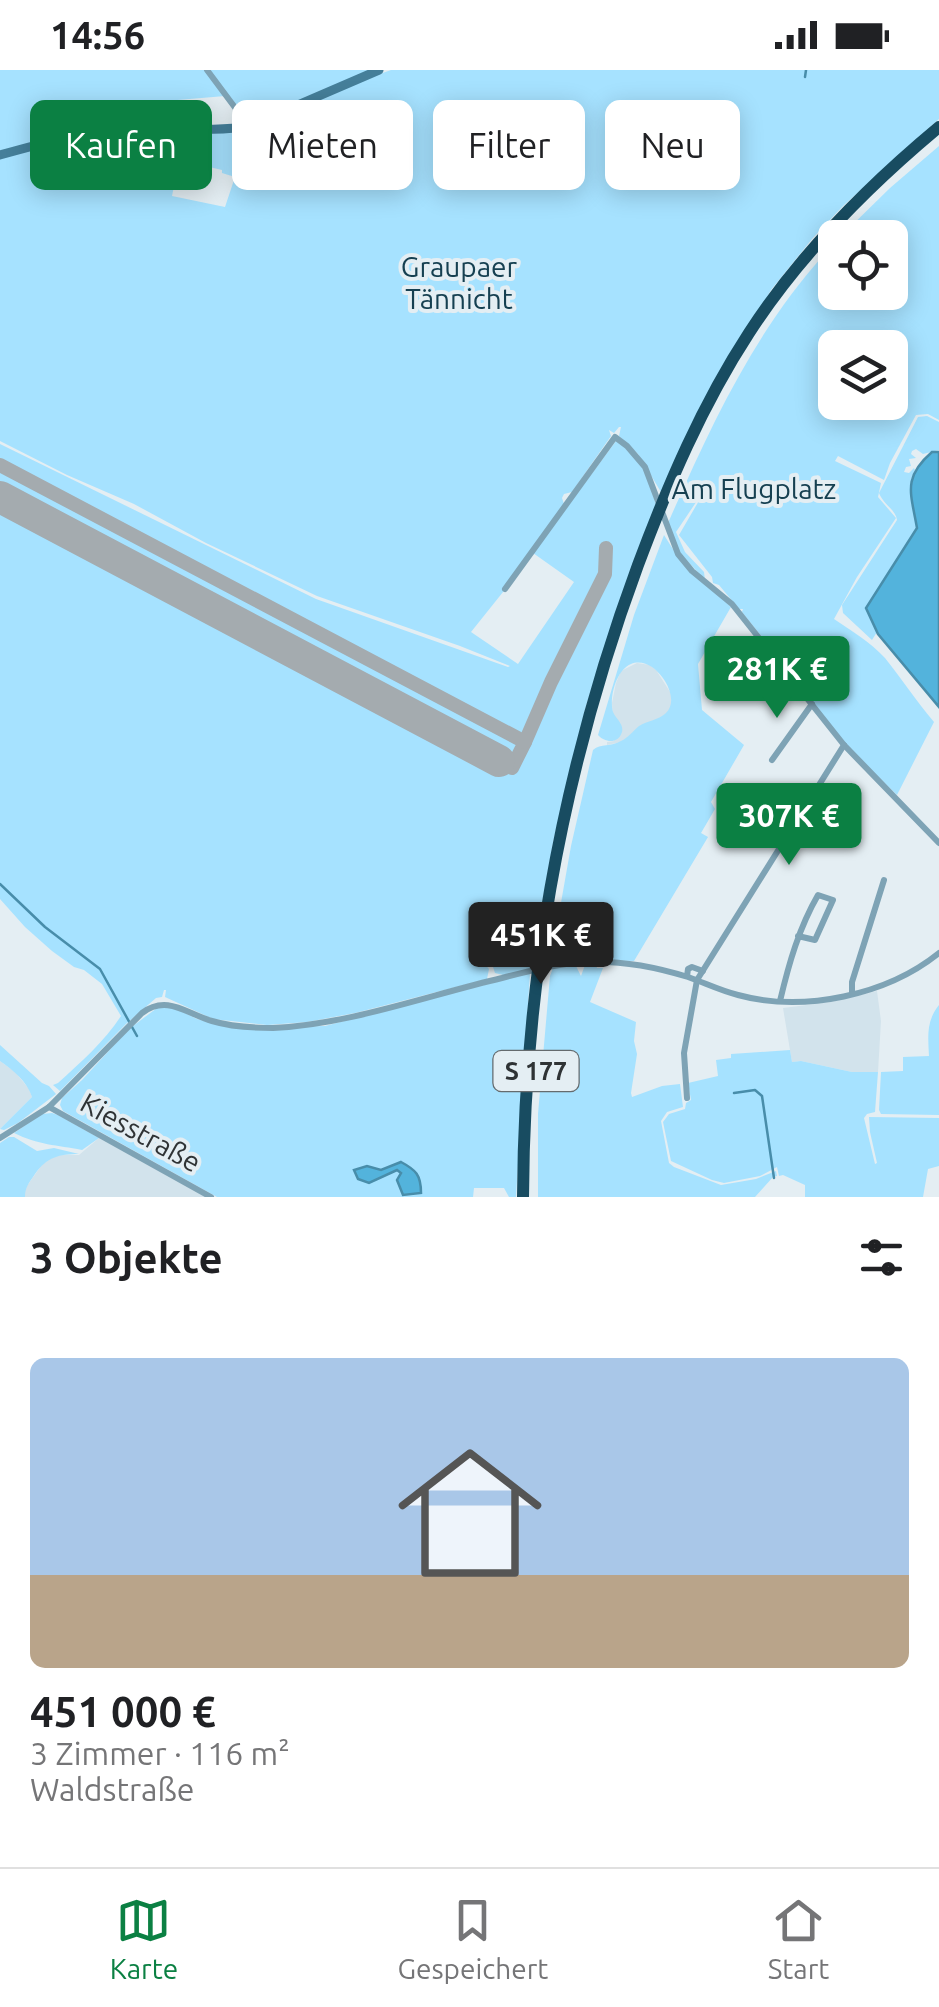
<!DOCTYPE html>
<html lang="de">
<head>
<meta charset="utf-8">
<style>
	:root { --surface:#fff; --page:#f6f6f6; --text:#202124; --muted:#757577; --line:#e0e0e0; --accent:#0b8043 }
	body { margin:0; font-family:Ubuntu,sans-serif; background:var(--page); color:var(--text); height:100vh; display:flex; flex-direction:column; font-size:38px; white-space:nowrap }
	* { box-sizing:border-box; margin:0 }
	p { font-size:32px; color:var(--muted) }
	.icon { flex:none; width:55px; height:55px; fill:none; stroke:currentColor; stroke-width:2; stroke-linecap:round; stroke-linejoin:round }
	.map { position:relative; height:1127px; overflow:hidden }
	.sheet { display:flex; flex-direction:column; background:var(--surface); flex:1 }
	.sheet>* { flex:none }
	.guide { position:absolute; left:30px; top:30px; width:880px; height:90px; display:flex; gap:20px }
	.tools { position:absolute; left:818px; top:150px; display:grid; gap:20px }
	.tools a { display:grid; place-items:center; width:90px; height:90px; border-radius:15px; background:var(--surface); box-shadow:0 5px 25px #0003; font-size:50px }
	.price { position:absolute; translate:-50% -85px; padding:0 22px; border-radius:10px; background:var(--accent); color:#fff; font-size:32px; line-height:65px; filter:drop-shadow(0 2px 5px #0008) }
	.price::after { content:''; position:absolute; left:50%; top:60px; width:30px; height:22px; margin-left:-15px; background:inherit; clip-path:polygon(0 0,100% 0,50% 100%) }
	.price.current { background:#222; color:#fff }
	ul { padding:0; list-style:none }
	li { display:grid; align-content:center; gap:20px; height:530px; padding:0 30px }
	li span { display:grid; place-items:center; height:310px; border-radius:15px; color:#555 }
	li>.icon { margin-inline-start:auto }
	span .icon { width:180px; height:180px; fill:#fffc; stroke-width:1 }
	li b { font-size:42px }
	h2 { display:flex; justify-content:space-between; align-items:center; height:120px; padding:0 30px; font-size:42px }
	.chip { padding:0 35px; border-radius:15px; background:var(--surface); box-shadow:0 5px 25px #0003; font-size:35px; line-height:90px }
	.chip.current { background:var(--accent); color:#fff }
	.status { display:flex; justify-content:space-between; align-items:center; height:70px; padding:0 50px; background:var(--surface); direction:ltr }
	.status svg { height:28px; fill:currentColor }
	.tab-bar { display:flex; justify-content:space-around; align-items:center; height:140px; border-top:2px solid var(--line); background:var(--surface); font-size:28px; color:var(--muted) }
	.tab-bar a { display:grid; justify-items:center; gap:5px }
	.tab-bar .current { color:var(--accent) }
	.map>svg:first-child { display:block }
	.built { fill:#d2e3ec }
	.green { fill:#a6e2ff; fill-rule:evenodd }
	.water { fill:#53b3dc; stroke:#488daa; stroke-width:2.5 }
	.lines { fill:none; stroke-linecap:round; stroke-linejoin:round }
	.stream { stroke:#488daa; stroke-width:2.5 }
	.taxiway { stroke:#a4abaf; stroke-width:14 }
	.runway { stroke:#a4abaf; stroke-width:32 }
	.street { stroke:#7ea3b5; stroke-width:6 }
	.secondary { stroke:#457f9a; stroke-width:9 }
	.highway { stroke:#184c61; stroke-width:12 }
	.labels { text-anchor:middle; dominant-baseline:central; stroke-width:8; stroke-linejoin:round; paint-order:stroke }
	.shield { fill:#e4eef3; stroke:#656b6e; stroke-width:2.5 }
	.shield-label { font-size:25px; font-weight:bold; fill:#2f3335 }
	.park-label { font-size:28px; fill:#164051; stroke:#e4eef3 }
	.street-label { font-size:28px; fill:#2f3335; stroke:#e4eef3 }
</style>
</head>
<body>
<div class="status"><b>14:56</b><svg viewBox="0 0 49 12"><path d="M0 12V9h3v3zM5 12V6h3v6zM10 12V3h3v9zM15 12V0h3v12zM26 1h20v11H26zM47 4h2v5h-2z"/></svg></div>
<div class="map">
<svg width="939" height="1127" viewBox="0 0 939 1127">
	<rect width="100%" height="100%" fill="#e4eef3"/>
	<g class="built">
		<path d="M 637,593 L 650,595 L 656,600 L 672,625 L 672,633 L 669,641 L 663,646 L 621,672 L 607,675 L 607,672 L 614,671 L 612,633 L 616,613 L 621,601 Z"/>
		<path d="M 877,921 L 881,951 L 878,1002 L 852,1002 L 801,991 L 792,992 L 783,938 L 831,932 Z"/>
		<path d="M 0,991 L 15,1002 L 29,1019 L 32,1027 L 0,1059 Z"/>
		<path d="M 99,1068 L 206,1127 L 25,1127 L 24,1120 L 44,1092 L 57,1085 L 79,1085 Z"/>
	</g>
	<g class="green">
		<path d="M 0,0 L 205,0 L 225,26 L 154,32 L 148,30 L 78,39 L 78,63 L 0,81 Z"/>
		<path d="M 209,0 L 370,0 L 255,51 L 245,48 Z"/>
		<path d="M 391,0 L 939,0 L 939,49 L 843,136 L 812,169 L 771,220 L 661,422 L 638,384 L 619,366 L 621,357 L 619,357 L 614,363 L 609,360 L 611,366 L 572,422 L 564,424 L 562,428 L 564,434 L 503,522 L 471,562 L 518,594 L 574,512 L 533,483 L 616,371 L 620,372 L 643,397 L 656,434 L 618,537 L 586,636 L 554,768 L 530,899 L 503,905 L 495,903 L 493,897 L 499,884 L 497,882 L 489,891 L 484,888 L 482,891 L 489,899 L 487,909 L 355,943 L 307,952 L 267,955 L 213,949 L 165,927 L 166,920 L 164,920 L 162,927 L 156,928 L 126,954 L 60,1021 L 53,1015 L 58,1013 C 81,992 104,972 121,946 L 102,914 L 84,900 L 74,897 L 52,881 L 25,857 L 0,829 L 0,374 L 316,529 L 508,597 L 510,596 L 460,576 L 317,526 L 206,473 L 134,434 L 67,405 L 0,371 L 0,87 L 78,69 L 133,60 L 200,62 L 202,65 L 198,94 L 179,91 L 172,126 L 225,137 L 235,107 L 222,103 L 222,100 L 201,95 L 207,62 L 251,59 L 262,65 L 264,62 L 260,55 C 304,37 346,15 391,0 Z"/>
		<path d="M 939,76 L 939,350 L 928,344 L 916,345 L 890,393 L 884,410 L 838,386 L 835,391 L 881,413 L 878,427 L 896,448 L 857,507 L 834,549 C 852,561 870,572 885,588 C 902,609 916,631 934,652 L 897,725 C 873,701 812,647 806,615 L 803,616 L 797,611 L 742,542 L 743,539 L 739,539 L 719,515 L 713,513 L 712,507 L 679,465 L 711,410 L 676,462 L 685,482 L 704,502 L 705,510 L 680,483 L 668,453 C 712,353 758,253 835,173 L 835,222 L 890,222 L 890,168 L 840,167 L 890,118 ZM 835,278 L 890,278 L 890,332 L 835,332 Z"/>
		<path d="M 927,346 L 939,352 L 939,380 L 923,384 L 916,379 L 912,381 L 911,384 L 916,388 L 909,389 L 911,396 L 906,397 L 904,402 L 909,403 L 914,398 L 915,400 C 905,418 913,438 917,457 L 866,538 L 877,562 L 872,570 L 843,543 L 842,535 L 897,450 C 896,440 883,434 879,423 L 918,347 Z"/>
		<path d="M 664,465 L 676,484 L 731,537 L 698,594 L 702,640 L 744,675 L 711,732 L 715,739 L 701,763 L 708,767 L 634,891 L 584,890 L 588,880 L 576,880 L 575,889 L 554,890 L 559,844 L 571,776 L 593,680 C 601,673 611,677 621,671 C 628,668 633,661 639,656 C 647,651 659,650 666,643 C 679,630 665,606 652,597 C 646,593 638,591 631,594 C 616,600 609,628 613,642 C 616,649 624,654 622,662 C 618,675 604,672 598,665 L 634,545 Z"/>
		<path d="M 585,895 L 596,895 L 597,898 L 603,898 L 590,932 L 636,952 L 634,971 L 637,984 L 631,1023 L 632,1027 L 662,1016 L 680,1014 L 683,1037 L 667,1042 L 661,1051 L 669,1093 L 674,1097 L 721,1115 L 756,1109 L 776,1101 L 777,1106 L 773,1107 L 755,1127 L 538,1127 L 538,1044 L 550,906 L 553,898 L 576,896 L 581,906 Z"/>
		<path d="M 530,903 L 516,1127 L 509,1127 L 504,1118 L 474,1118 L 473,1127 L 217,1127 L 63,1041 L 60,1035 L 62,1028 L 82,1010 L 129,959 L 157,938 L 165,936 L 179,940 L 197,949 L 231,958 L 325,956 Z"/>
		<path d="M 939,935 L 939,1045 L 881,1044 L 879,1040 L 881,1002 L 903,1001 L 903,987 L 929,986 C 928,967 926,951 939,935 Z"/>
		<path d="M 0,975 L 42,1013 L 49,1016 L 56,1024 L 18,1053 L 4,1060 L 0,1059 L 32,1027 C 27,1011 13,1000 0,991 Z"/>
		<path d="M 790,980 L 792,992 L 801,991 L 852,1002 L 878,1002 L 875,1042 L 867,1044 L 864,1048 L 875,1094 L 877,1093 L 870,1062 L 869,1047 L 939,1048 L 939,1096 L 928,1099 L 923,1127 L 805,1127 L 805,1115 L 783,1105 L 779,1106 L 777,1097 L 760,1106 L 724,1113 L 712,1110 L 671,1091 L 663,1052 L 669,1044 L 685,1039 L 686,1033 L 691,1030 L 688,1013 L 718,1006 L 716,990 L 731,988 L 731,984 Z"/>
		<path d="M 52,1043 L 58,1045 L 99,1068 L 82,1080 C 57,1075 38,1075 14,1063 L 42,1044 Z"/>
		<path d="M 9,1067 L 14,1067 L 37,1081 L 54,1078 L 79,1084 C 59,1084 47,1087 35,1104 C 29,1113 25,1117 25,1127 L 0,1127 L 0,1073 Z"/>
	</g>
	<g class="water">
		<path d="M 932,382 L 939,382 L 939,637 L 878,564 L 866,538 L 917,458 C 911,423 902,408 932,382 Z"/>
		<path d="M 401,1092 C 416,1100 421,1105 421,1123 L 403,1125 L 397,1110 L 401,1103 L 397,1100 L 369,1113 L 358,1109 L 354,1100 L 367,1096 L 381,1100 Z"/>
	</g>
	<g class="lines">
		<g class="stream">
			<path d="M 805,7 L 806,0"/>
			<path d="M 0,814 L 45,857 L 100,899 L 137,966"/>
			<path d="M 734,1023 L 755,1020 L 762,1026 L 774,1108"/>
		</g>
		<g class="taxiway">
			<path d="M 0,395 L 525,672 L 512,698 L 499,691"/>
			<path d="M 525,672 L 551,612 L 605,504 L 606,478"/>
		</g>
		<path class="runway" d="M 0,427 L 499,691"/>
		<g class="street">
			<path d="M 207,0 L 248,55"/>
			<path d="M 505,519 L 615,367 L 627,376 L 645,397 L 678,484 L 692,501 L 732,534 L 844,675 L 939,773"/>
			<path d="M 772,690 L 812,634"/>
			<path d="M 687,906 L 688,899 L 692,897 L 703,901"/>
			<path d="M 852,923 L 852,912 L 884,810"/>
			<path d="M 780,931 C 789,893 799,858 818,825 L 833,830 L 815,870 L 798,866"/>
			<path d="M 687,1028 L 684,983 L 697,910 L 844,675"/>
			<path d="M 49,1037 L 211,1127"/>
			<path d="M 0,1068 L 49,1037 L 142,943 C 167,924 187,944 212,951 C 232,957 252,958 273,958 C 347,955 429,925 502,908 C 529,901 556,894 584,892 C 621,890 653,896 688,907 C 705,913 721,921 738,925 C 804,943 887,925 939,883"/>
		</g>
		<path class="secondary" d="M 0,85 C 43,73 87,61 131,58 C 171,56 210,63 249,56 L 379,0"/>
		<path class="highway" d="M 523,1127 C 524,911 563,698 638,495 C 668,415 702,335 749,263 C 800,184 867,117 939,57"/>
	</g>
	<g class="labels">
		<rect class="shield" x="493.5" y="981" width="85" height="40" rx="8"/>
		<g class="shield-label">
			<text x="536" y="1001">S 177</text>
		</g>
		<g class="park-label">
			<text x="459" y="196">Graupaer<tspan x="459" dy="32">Tännicht</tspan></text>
			<text x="754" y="418">Am Flugplatz</text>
		</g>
		<g class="street-label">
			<text transform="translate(141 1062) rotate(29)">Kiesstraße</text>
		</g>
	</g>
</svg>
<div class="tools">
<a><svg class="icon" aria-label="locate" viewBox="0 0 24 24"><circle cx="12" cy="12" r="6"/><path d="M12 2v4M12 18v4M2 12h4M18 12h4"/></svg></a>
<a><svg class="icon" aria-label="layers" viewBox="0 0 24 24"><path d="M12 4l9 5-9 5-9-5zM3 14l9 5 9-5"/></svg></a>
</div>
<b class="price" style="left:777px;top:651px">281K €</b>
<b class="price" style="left:789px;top:798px">307K €</b>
<b class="price current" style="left:541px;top:917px">451K €</b>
<div class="guide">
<a class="chip current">Kaufen</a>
<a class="chip">Mieten</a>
<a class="chip">Filter</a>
<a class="chip">Neu</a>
</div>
</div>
<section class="sheet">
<h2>3 Objekte<svg class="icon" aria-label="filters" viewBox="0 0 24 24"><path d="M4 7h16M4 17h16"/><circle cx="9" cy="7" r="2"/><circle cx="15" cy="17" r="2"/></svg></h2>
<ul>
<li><span style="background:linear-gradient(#a9c7e8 70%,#b9a48a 0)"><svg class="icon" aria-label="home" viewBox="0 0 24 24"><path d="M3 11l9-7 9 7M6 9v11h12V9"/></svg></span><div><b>451 000 €</b><p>3 Zimmer · 116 m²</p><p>Waldstraße</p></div></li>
</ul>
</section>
<nav class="tab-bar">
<a class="current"><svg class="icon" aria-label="map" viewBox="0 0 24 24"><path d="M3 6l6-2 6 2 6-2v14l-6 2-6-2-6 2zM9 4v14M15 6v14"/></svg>Karte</a>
<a><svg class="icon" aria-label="saved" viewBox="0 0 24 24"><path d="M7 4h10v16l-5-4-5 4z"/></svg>Gespeichert</a>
<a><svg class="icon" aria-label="home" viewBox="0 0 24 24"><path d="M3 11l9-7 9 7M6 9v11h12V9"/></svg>Start</a>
</nav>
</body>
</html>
